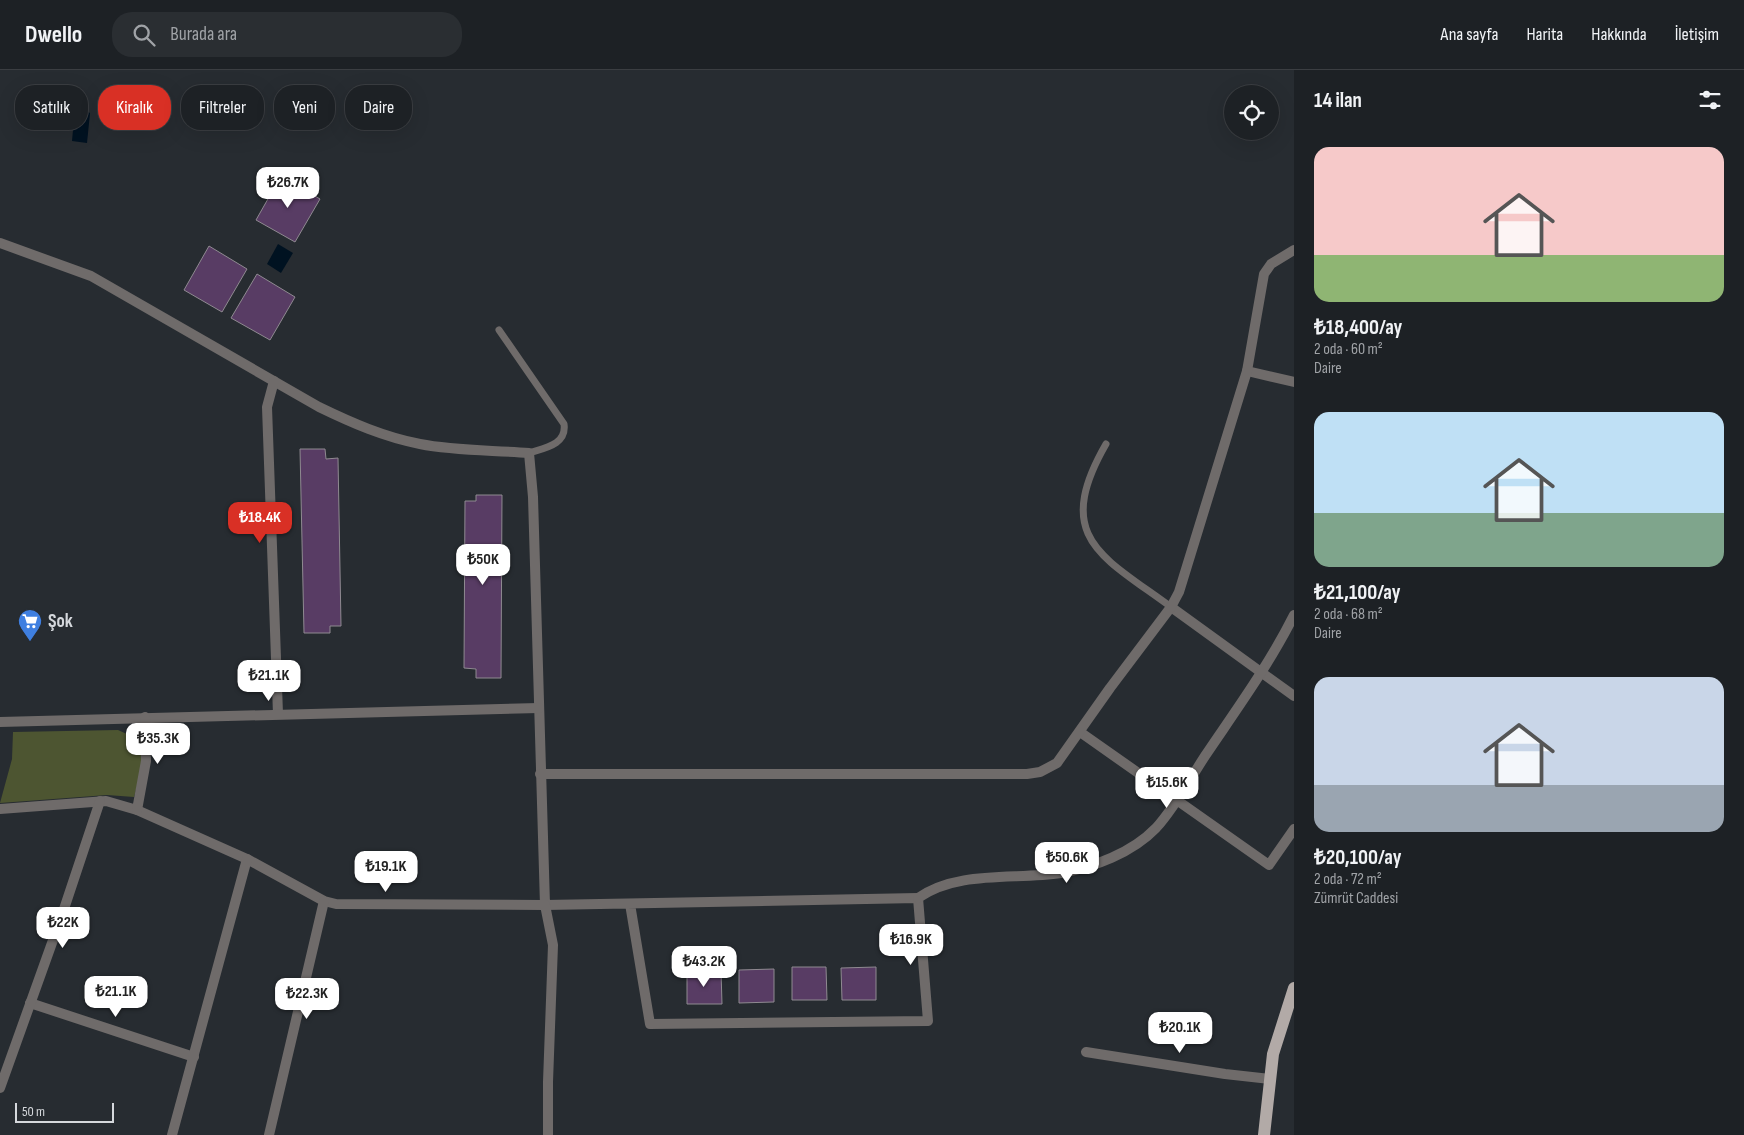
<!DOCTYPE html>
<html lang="tr">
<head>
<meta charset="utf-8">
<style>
	:root { --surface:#1d2125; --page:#2a2e32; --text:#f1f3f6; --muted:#a0a3a7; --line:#3b3e42; --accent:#d93025 }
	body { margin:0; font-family:"Sofia Sans Condensed",sans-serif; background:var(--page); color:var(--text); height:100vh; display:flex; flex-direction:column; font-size:19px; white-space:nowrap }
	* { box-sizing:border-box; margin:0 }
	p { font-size:16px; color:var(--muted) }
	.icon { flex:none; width:28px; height:28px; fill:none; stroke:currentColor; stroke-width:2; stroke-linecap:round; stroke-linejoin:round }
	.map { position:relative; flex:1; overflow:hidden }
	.side { display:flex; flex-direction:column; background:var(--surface); width:450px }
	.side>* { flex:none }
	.guide { position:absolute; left:15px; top:15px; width:475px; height:45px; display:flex; gap:10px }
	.controls { position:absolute; left:1224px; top:15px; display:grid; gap:10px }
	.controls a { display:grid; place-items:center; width:55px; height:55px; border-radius:50%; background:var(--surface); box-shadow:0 5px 20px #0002,0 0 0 1px var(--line); font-size:25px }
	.scale { position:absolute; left:15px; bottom:12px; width:99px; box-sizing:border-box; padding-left:5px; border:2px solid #d5d8dc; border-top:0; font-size:14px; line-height:18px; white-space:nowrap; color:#d5d8dc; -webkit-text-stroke:4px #272c31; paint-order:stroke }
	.price { position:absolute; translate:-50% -42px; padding:0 11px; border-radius:10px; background:#fff; color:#222; font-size:16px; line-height:32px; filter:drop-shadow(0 1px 2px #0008) }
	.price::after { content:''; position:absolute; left:50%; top:30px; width:15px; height:11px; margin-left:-8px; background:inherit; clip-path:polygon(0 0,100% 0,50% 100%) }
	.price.active { background:var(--accent); color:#fff }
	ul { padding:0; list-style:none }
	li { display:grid; align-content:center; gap:10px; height:265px; padding:0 20px }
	li span { display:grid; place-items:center; height:155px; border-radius:15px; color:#555 }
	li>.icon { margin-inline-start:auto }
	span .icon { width:90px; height:90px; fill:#fffc; stroke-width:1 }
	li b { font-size:21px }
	h2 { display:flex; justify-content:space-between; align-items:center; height:60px; padding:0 20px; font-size:21px }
	.tag { padding:0 18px; border-radius:20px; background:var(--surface); box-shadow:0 5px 20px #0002,0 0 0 1px var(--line); font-size:18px; line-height:45px }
	.tag.active { background:var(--accent); color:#fff }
	header { display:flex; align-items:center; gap:30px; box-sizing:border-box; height:70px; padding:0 25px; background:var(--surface); border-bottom:1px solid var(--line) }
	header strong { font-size:24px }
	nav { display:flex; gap:28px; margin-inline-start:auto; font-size:18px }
	.search { width:350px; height:45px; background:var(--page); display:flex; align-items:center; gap:12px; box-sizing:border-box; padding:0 18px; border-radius:20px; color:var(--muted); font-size:19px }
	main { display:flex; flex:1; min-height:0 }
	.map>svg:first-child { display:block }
	.green { fill:#4d5531 }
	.water { fill:#001221 }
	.building { fill:#583c64; stroke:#8f8a91 }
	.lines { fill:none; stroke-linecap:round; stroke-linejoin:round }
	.service { stroke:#6f6b6a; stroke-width:7 }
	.minor { stroke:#6f6b6a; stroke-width:10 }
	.primary { stroke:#b2aaa7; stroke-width:12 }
	.labels { text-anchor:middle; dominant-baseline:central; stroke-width:4; stroke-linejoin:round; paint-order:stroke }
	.poi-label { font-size:19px; font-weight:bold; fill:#d5d8dc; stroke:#272c31; text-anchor:start }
</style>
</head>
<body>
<header>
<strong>Dwello</strong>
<div class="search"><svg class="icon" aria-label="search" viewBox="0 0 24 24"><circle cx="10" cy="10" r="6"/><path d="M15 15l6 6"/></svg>Burada ara</div>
<nav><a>Ana sayfa</a><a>Harita</a><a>Hakkında</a><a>İletişim</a></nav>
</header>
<main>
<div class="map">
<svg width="1294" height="1065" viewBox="0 0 1294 1065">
	<rect width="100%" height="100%" fill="#272c31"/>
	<path class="green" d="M 118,660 L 140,670 L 143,693 L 134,727 L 107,725 L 0,733 L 12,689 L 13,662 Z"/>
	<g class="water">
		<path d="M 70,31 L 90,43 L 87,73 L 72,71 L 74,49 L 64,42 Z"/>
		<path d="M 278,174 L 293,183 L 281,203 L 267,194 Z"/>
	</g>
	<g class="building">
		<path d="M 281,106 L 320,129 L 295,172 L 256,150 Z"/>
		<path d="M 209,176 L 247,199 L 222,242 L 184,220 Z"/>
		<path d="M 257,204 L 295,227 L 270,270 L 231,248 Z"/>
		<path d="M 300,379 L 325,379 L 326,389 L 338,388 L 341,556 L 330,556 L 330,563 L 304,563 Z"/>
		<path d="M 476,425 L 502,425 L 501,608 L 476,608 L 476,599 L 464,598 L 465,431 L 476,431 Z"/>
		<path d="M 792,897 L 826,897 L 827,930 L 792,930 Z"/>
		<path d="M 876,897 L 876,930 L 842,930 L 841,898 Z"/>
		<path d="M 774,899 L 774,932 L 739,933 L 739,900 Z"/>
		<path d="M 687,901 L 721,901 L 722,934 L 687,934 Z"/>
	</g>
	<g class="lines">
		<g class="service">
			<path d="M 499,260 L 564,354 C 567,375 544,378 529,383"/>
			<path d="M 1106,374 C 1052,468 1102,486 1171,537"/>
		</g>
		<g class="minor">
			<path d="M 0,173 L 91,206 L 319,337 C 352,353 384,367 420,374 C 455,381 493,380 529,383 L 533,427 L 545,835 L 918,828 L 928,951 L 650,954 L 630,834"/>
			<path d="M 1247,301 L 1294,312"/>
			<path d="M 274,311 L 267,337 L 278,644"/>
			<path d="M 1171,537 L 1294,626"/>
			<path d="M 0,652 L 539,638"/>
			<path d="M 1080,662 L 1269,795 L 1294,759"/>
			<path d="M 540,704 L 1027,704 L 1040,702 L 1057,693 L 1110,618 L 1171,537 L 1179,522 L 1247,301 L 1264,204 L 1271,194 L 1294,180"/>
			<path d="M 0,739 L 106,731 L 137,740 L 247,789 L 324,831 L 336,834 L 545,835 L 553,875 L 548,1012 L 548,1065"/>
			<path d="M 137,740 L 146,691 L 145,647"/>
			<path d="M 918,828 C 958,800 1014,810 1061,803 C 1094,797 1132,783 1156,758 C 1175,737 1190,709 1205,686 C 1236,640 1269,595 1294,545"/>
			<path d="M 30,933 L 194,987"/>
			<path d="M 1086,982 L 1225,1004 L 1270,1009"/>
			<path d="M 0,1018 L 62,845 L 100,731"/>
			<path d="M 172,1065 L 247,789"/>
			<path d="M 269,1065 L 324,831"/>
		</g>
		<path class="primary" d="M 1264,1065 L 1273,984 L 1294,918"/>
	</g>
	<defs>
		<g id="supermarket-pin" transform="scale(1.25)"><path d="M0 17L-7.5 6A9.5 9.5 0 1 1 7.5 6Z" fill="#3f7fe0" stroke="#272c31"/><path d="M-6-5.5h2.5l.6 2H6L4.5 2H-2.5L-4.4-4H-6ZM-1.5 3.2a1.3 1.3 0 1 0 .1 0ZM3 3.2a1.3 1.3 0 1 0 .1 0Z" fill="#fff"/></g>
	</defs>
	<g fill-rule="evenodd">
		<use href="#supermarket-pin" x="30" y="551"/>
	</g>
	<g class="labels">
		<g class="poi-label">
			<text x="48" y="551">Şok</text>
		</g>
	</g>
</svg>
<div class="controls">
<a><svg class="icon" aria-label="locate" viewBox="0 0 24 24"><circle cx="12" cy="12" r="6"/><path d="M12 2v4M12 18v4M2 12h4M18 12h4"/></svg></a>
</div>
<div class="scale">50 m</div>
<b class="price" style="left:288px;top:139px">₺26.7K</b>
<b class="price active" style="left:260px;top:474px">₺18.4K</b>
<b class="price" style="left:483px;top:516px">₺50K</b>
<b class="price" style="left:269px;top:632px">₺21.1K</b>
<b class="price" style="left:158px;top:695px">₺35.3K</b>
<b class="price" style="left:1167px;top:739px">₺15.6K</b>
<b class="price" style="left:1067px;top:814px">₺50.6K</b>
<b class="price" style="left:386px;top:823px">₺19.1K</b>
<b class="price" style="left:63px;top:879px">₺22K</b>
<b class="price" style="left:911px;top:896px">₺16.9K</b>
<b class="price" style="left:704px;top:918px">₺43.2K</b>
<b class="price" style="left:116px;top:948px">₺21.1K</b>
<b class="price" style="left:307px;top:950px">₺22.3K</b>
<b class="price" style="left:1180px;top:984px">₺20.1K</b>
<div class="guide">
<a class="tag">Satılık</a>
<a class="tag active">Kiralık</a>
<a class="tag">Filtreler</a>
<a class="tag">Yeni</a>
<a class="tag">Daire</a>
</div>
</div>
<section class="side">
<h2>14 ilan<svg class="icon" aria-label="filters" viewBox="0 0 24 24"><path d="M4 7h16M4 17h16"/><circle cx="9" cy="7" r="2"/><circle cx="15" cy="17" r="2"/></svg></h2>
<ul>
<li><span style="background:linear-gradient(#f6c9c9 70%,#8fb573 0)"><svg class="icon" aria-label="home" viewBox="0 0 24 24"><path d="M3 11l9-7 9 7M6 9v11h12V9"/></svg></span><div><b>₺18,400/ay</b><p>2 oda · 60 m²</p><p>Daire</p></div></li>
<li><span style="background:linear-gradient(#bfe0f5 65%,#7fa58c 0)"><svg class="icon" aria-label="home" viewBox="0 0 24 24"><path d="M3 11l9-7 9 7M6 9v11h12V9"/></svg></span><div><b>₺21,100/ay</b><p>2 oda · 68 m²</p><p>Daire</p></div></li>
<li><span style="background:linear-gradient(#c9d6e8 70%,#9aa5b1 0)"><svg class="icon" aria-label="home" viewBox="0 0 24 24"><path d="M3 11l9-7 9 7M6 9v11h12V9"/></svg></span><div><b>₺20,100/ay</b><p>2 oda · 72 m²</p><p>Zümrüt Caddesi</p></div></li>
</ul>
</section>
</main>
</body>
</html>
